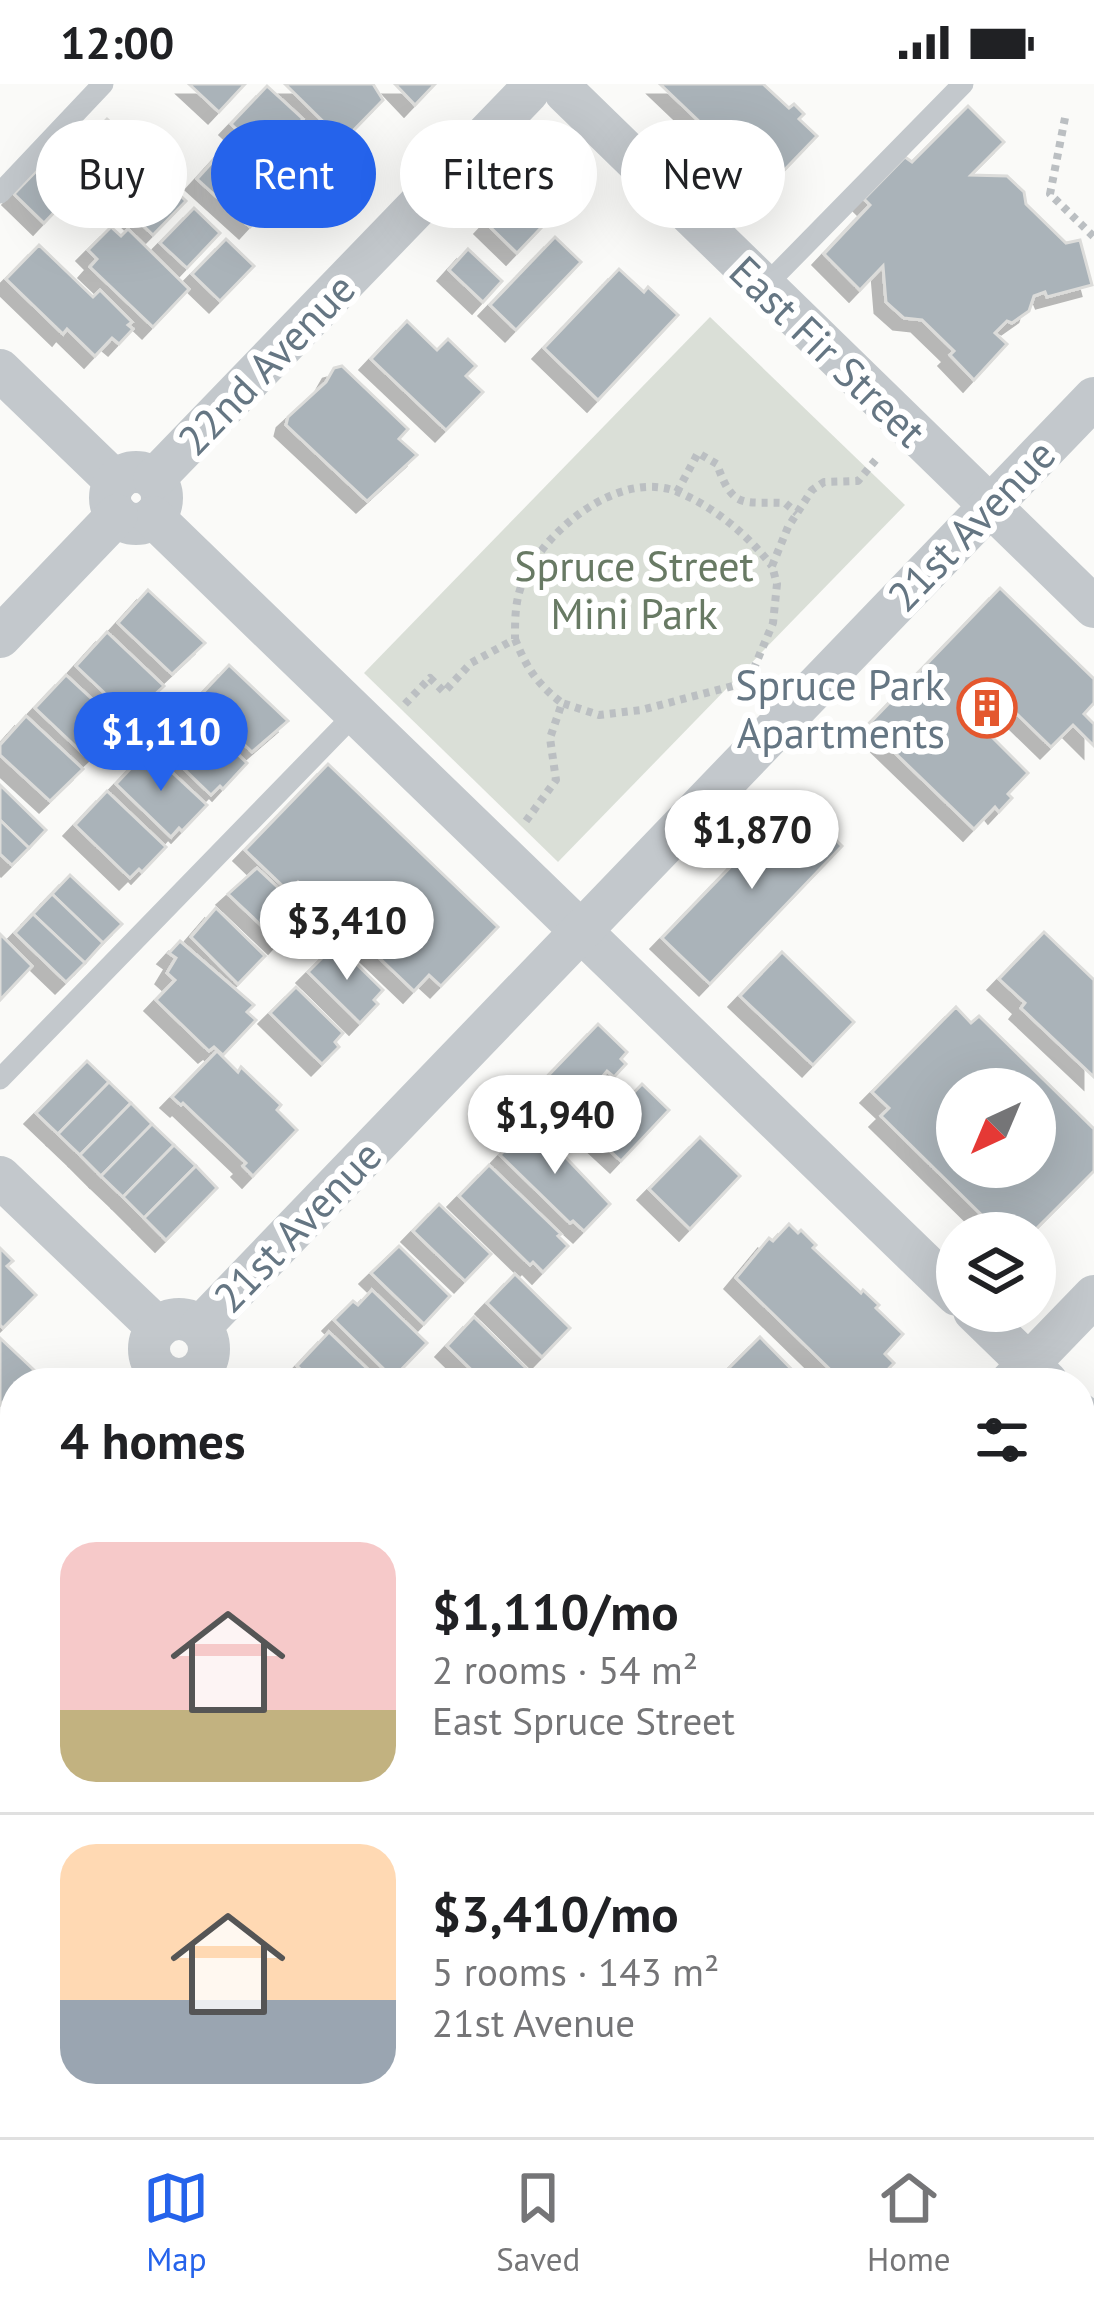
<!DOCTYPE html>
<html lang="en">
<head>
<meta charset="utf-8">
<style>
	:root { --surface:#fff; --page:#f2f2f2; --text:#202124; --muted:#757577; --line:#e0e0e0; --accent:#2563eb }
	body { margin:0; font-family:"PT Sans",sans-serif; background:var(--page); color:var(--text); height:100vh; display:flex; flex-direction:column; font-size:45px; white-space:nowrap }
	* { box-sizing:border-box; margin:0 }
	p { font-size:39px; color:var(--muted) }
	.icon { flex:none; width:66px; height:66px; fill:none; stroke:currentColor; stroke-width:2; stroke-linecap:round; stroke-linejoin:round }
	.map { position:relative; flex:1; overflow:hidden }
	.side { position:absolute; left:0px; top:1284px; width:1095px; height:771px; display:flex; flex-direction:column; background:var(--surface); border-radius:48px 48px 0 0; box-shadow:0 12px 48px #0002 }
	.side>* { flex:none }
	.top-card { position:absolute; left:36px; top:36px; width:1023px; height:108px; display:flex; gap:24px }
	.needle { width:78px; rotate:224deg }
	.fabs { position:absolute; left:936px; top:984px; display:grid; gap:24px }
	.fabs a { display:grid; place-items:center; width:120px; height:120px; border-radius:50%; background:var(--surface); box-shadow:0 12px 48px #0002; font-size:60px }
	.price { position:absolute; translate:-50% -102px; padding:0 27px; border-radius:42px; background:#fff; color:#222; font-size:39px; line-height:78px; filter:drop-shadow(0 3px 6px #0008) }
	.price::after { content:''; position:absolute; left:50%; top:72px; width:36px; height:27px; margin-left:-18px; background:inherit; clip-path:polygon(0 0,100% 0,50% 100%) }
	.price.current { background:var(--accent); color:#fff }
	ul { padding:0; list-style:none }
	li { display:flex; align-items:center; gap:36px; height:300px; padding:0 60px }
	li+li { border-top:3px solid var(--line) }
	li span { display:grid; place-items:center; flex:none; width:336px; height:240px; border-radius:36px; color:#555 }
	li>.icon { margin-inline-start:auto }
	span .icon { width:144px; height:144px; fill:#fffc; stroke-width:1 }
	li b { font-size:51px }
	h2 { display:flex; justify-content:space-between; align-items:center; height:144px; padding:0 60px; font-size:51px }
	.pill { padding:0 42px; border-radius:54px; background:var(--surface); box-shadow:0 12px 48px #0002; font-size:42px; line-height:108px }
	.pill.current { background:var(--accent); color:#fff }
	.status { display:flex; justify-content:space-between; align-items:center; height:84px; padding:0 60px; background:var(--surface); direction:ltr }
	.status svg { height:33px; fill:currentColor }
	.dock { display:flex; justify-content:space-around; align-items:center; height:168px; border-top:3px solid var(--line); background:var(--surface); font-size:33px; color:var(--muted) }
	.dock a { display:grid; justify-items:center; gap:6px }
	.dock .current { color:var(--accent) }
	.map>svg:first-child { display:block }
	.green { fill:#dadfd7 }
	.building { fill:#aab3b9; stroke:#dcdcda; stroke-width:3; fill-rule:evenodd; filter:url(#shadow) }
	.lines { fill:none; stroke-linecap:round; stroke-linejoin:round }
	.path { stroke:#bbbfc2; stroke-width:8; stroke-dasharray:6 6; stroke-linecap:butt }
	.service { stroke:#c3c8cc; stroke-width:21 }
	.minor { stroke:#c3c8cc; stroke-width:42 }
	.labels { text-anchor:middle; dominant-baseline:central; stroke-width:12; stroke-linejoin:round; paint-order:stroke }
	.street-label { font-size:42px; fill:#657683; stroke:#fff }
	.park-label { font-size:42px; fill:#687a64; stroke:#fff }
	.poi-label { font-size:42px; fill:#657683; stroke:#fff; text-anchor:end }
</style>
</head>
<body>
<div class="status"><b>12:00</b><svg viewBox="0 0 49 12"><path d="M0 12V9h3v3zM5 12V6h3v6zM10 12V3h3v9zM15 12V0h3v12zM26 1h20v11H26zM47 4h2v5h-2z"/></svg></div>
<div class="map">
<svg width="1094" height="2053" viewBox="0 0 1094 2053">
	<defs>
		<filter id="shadow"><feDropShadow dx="-11" dy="11" stdDeviation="0" flood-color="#0004"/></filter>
	</defs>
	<rect width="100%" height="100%" fill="#fafaf8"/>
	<path class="green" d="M 710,233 L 905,421 L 558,778 L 364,589 Z"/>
	<g class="building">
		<path d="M 189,0 L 245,0 L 219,28 Z"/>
		<path d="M 285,0 L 373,0 L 383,16 L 343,57 Z"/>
		<path d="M 395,0 L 435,0 L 415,21 Z"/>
		<path d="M 660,0 L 763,0 L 789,24 L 794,20 L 804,30 L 799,35 L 817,52 L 768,103 Z"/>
		<path d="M 267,2 L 303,35 L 267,74 L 231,40 Z"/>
		<path d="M 968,22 L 1004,58 L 971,91 L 1007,92 L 1024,108 L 1026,120 L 1066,159 L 1080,156 L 1092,201 L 1047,213 L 1045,208 L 1034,212 L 1029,227 L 1012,239 L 1007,237 L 995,249 L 1007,260 L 974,296 L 950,271 L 954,267 L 922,236 L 904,234 L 886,218 L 883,182 L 860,206 L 824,170 L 870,121 L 864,115 L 905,73 L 912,78 Z"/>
		<path d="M 107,35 L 134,61 L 98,98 L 71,72 Z"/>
		<path d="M 314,46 L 350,82 L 314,119 L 277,83 Z"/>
		<path d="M 236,52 L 289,100 L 250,143 L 197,95 Z"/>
		<path d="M 548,73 L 580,103 L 517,169 L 486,139 Z"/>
		<path d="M 47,76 L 77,104 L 44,139 L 14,110 Z"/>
		<path d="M 159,91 L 186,117 L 153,151 L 126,125 Z"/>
		<path d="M 194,124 L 220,149 L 187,184 L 160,159 Z"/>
		<path d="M 111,143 L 121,152 L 128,145 L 189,205 L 153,243 L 90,183 L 97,175 L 88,166 Z"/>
		<path d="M 555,153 L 581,178 L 516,246 L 490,221 Z"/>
		<path d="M 226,155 L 254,182 L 220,217 L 192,190 Z"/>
		<path d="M 39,161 L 93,213 L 100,206 L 132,238 L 128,241 L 133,245 L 119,260 L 112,254 L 95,272 L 67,245 L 63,250 L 6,195 Z"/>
		<path d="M 468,165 L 502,197 L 483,218 L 449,186 Z"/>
		<path d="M 619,185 L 644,208 L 648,203 L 678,231 L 598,316 L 544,264 Z"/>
		<path d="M 407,237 L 437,266 L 448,255 L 476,282 L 466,292 L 483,308 L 446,346 L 371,275 Z"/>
		<path d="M 342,282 L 408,345 L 399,355 L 417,371 L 367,417 L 286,341 L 288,333 L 326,298 L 334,284 Z"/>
		<path d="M 1000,504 L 1094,595 L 1094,619 L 1084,630 L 1094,640 L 1094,662 L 1073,641 L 1051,663 L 1017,630 L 993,654 L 1028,689 L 1008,710 L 1012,714 L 999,728 L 995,723 L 974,745 L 867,642 Z"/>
		<path d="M 148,506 L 205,559 L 172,590 L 118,539 Z"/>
		<path d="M 107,548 L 164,602 L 130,633 L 76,582 Z"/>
		<path d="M 229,581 L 288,637 L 252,668 L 197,615 Z"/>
		<path d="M 66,591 L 123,644 L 89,675 L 35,624 Z"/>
		<path d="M 188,624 L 247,679 L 223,705 L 220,702 L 211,711 L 156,658 Z"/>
		<path d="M 26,632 L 83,685 L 50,717 L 0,671 L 0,661 Z"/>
		<path d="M 148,666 L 207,721 L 182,747 L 179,744 L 171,753 L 116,700 Z"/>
		<path d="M 328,680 L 498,843 L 441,902 L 429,891 L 414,907 L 370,865 L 386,849 L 372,835 L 354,853 L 298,798 L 289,808 L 245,766 Z"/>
		<path d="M 0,701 L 46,746 L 29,764 L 0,736 Z"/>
		<path d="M 107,707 L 166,763 L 142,788 L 139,785 L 130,794 L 75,741 Z"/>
		<path d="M 795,716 L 842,762 L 710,900 L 662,854 Z"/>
		<path d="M 0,736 L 29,764 L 12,781 L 0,770 Z"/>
		<path d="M 257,784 L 305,829 L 279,858 L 228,810 Z"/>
		<path d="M 70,791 L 122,840 L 103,859 L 52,810 Z"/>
		<path d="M 52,810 L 103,859 L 85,879 L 33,830 Z"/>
		<path d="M 216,824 L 265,872 L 238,900 L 191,853 Z"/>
		<path d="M 33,830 L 85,879 L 66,898 L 15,849 Z"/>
		<path d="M 1044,848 L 1094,896 L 1094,993 L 1021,924 L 1025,919 L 999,895 Z"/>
		<path d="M 0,850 L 32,882 L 0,916 Z"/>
		<path d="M 180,857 L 254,921 L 247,928 L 256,936 L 223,971 L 214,963 L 209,967 L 156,916 L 175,896 L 167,889 L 176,874 L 169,869 Z"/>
		<path d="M 336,860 L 383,906 L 374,916 L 378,920 L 360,939 L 308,888 Z"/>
		<path d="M 782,868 L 854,938 L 813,981 L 740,912 Z"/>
		<path d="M 296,903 L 343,949 L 335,958 L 339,963 L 322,980 L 270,929 Z"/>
		<path d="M 956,923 L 971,939 L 979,932 L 1094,1045 L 1094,1087 L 1032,1149 L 1014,1149 L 1006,1141 L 999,1148 L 881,1032 L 889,1024 L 872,1008 ZM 957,1005 L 1035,1005 L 1035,1083 L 957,1083 Z"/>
		<path d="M 598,940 L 627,968 L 621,975 L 626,980 L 614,993 L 607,987 L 590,1007 L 599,1015 L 581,1034 L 543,997 Z"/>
		<path d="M 217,967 L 238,988 L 241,983 L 281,1021 L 277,1026 L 297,1046 L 253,1092 L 243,1082 L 246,1079 L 183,1019 L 181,1021 L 172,1013 Z"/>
		<path d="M 87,977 L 109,998 L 58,1050 L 36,1029 Z"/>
		<path d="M 109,998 L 131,1019 L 80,1071 L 58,1050 Z"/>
		<path d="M 642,1000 L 669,1026 L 621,1077 L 593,1051 Z"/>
		<path d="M 131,1019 L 152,1040 L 101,1092 L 80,1071 Z"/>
		<path d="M 532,1038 L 610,1120 L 584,1147 L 573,1137 L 570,1139 L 500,1071 Z"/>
		<path d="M 152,1040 L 174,1061 L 123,1113 L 101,1092 Z"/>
		<path d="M 700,1053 L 740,1092 L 690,1145 L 649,1105 Z"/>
		<path d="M 174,1061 L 196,1082 L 144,1134 L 123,1113 Z"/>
		<path d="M 489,1081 L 561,1150 L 558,1152 L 568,1162 L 543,1188 L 533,1178 L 530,1181 L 459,1112 Z"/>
		<path d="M 196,1082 L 217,1104 L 166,1156 L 144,1134 Z"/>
		<path d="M 439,1120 L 491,1170 L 465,1197 L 413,1147 Z"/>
		<path d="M 789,1140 L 798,1149 L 801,1146 L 816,1161 L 813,1164 L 861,1209 L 863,1206 L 879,1221 L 876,1224 L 903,1250 L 885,1270 L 894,1279 L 875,1299 L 862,1294 L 857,1299 L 844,1299 L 736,1194 L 769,1154 L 773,1157 Z"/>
		<path d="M 399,1162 L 450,1212 L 424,1240 L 371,1189 Z"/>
		<path d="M 0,1164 L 13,1177 L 7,1182 L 36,1211 L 3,1244 L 0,1241 Z"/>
		<path d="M 515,1190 L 570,1244 L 542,1273 L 487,1219 Z"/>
		<path d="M 372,1206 L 427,1259 L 393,1294 L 334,1236 L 353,1217 L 358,1221 Z"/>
		<path d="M 474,1233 L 529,1287 L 517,1299 L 485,1299 L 447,1262 Z"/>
		<path d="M 329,1248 L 382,1299 L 315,1299 L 297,1282 Z"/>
		<path d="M 760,1253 L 805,1299 L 730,1299 L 722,1291 Z"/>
		<path d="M 0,1254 L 34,1286 L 22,1299 L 15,1299 L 15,1306 L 0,1321 Z"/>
		<path d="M 1088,1446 L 1094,1452 L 1094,1523 L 1080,1510 L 1080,1455 Z"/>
		<path d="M 1094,1563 L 1094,1633 L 1080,1619 L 1080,1578 Z"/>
		<path d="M 0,1582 L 15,1596 L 15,1666 L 0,1652 Z"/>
		<path d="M 0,1660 L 15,1675 L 15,1690 L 0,1705 Z"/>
		<path d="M 15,1701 L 15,1753 L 0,1739 L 0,1716 Z"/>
		<path d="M 1094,1721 L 1094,1808 L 1080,1794 L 1080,1735 Z"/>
		<path d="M 0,1773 L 15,1787 L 15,1837 L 0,1852 Z"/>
		<path d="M 1080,1821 L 1094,1834 L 1094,1912 L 1080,1898 Z"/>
		<path d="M 23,2040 L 30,2040 L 44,2053 L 10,2053 Z"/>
		<path d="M 482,2040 L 501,2042 L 512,2053 L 469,2053 Z"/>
		<path d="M 668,2040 L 696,2040 L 702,2046 L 695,2053 L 655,2053 Z"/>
		<path d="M 744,2040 L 818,2040 L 805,2053 L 751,2053 L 741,2044 Z"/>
		<path d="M 828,2040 L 906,2040 L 919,2053 L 815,2053 Z"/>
	</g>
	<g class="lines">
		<g class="path">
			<path d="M 1065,34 L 1050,110 L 1094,153"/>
			<path d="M 677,408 L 698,369 L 717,380 C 733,427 744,417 785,419 L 797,429"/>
			<path d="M 515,555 C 526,583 537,600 562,619"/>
			<path d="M 405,620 L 430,594 L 444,608 L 471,579 L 515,555 C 515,535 515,518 522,500 C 542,448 619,384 678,408 C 714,423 748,451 772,482"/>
			<path d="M 526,737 L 556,696 L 550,654 L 562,619 L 599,631 L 641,626 L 748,598 L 773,539 L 777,500 L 772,482 L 788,443 L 812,406 L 824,398 L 858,397 L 879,372"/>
		</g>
		<g class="service">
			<path d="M 0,109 L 103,0"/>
			<path d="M 763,204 L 963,0"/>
			<path d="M 0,995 L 355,630"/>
			<path d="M 0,1890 L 15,1875"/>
		</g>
		<g class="minor">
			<path d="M 565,8 L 1094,523"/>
			<path d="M 0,286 L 116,398"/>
			<circle cx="136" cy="414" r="26"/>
			<path d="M 154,395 L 528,8"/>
			<path d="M 153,433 L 957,1211"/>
			<path d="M 0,553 L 117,431"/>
			<path d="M 0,1093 L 158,1244"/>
			<path d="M 974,1227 L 1047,1298"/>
			<circle cx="179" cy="1265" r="30"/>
			<path d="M 200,1243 L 1094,314"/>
			<path d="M 1010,1299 L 1094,1212"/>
			<path d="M 1080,1330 L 1094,1343"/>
			<path d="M 0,1450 L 15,1434"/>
			<path d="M 0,1912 L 15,1926"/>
			<path d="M 131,2040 L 144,2053"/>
			<path d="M 992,2040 L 1005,2053"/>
			<path d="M 277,2053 L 289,2040"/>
		</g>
	</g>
	<defs>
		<g id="building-ring" transform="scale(3)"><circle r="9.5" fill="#fff" stroke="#e4572e" stroke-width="1.5"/><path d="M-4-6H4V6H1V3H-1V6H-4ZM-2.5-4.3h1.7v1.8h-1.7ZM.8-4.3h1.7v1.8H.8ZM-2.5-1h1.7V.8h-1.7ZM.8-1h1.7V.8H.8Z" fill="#e4572e"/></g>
	</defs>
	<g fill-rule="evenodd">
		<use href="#building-ring" x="987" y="624"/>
	</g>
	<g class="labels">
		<g class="street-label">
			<text transform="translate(828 267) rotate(44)">East Fir Street</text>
			<text transform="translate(266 280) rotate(-46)">22nd Avenue</text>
			<text transform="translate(971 441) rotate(-46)">21st Avenue</text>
			<text transform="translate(297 1142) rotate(-46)">21st Avenue</text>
		</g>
		<g class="park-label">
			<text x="634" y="481">Spruce Street<tspan x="634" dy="48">Mini Park</tspan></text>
		</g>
		<g class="poi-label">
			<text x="945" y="600">Spruce Park<tspan x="945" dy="48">Apartments</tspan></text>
		</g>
	</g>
</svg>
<div class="fabs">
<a><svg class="needle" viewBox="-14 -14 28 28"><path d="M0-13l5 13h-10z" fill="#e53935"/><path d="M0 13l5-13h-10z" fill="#757577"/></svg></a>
<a><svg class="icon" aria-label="layers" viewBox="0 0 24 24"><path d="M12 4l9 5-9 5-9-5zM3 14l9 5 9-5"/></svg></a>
</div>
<b class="price current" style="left:161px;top:710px">$1,110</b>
<b class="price" style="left:752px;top:808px">$1,870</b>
<b class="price" style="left:347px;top:899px">$3,410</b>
<b class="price" style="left:555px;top:1093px">$1,940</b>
<div class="top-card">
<a class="pill">Buy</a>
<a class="pill current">Rent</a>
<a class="pill">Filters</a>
<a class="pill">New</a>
</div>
<section class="side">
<h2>4 homes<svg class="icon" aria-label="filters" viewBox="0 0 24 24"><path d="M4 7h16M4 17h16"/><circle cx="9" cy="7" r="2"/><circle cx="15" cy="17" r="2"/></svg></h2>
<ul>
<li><span style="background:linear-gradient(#f6c9c9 70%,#c2b280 0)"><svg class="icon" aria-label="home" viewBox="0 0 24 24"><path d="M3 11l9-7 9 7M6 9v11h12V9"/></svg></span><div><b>$1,110/mo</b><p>2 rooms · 54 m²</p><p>East Spruce Street</p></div></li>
<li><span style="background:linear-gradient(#ffd9b3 65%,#9aa5b1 0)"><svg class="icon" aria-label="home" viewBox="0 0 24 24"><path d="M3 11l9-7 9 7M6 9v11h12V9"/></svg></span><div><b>$3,410/mo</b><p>5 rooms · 143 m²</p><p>21st Avenue</p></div></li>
</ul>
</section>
</div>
<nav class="dock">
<a class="current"><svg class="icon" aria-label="map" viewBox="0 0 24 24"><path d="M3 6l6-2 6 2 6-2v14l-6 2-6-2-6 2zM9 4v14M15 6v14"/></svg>Map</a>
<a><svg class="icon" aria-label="saved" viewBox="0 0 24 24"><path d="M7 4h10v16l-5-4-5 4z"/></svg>Saved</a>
<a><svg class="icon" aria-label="home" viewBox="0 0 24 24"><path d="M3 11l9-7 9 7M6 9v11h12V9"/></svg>Home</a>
</nav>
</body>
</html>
